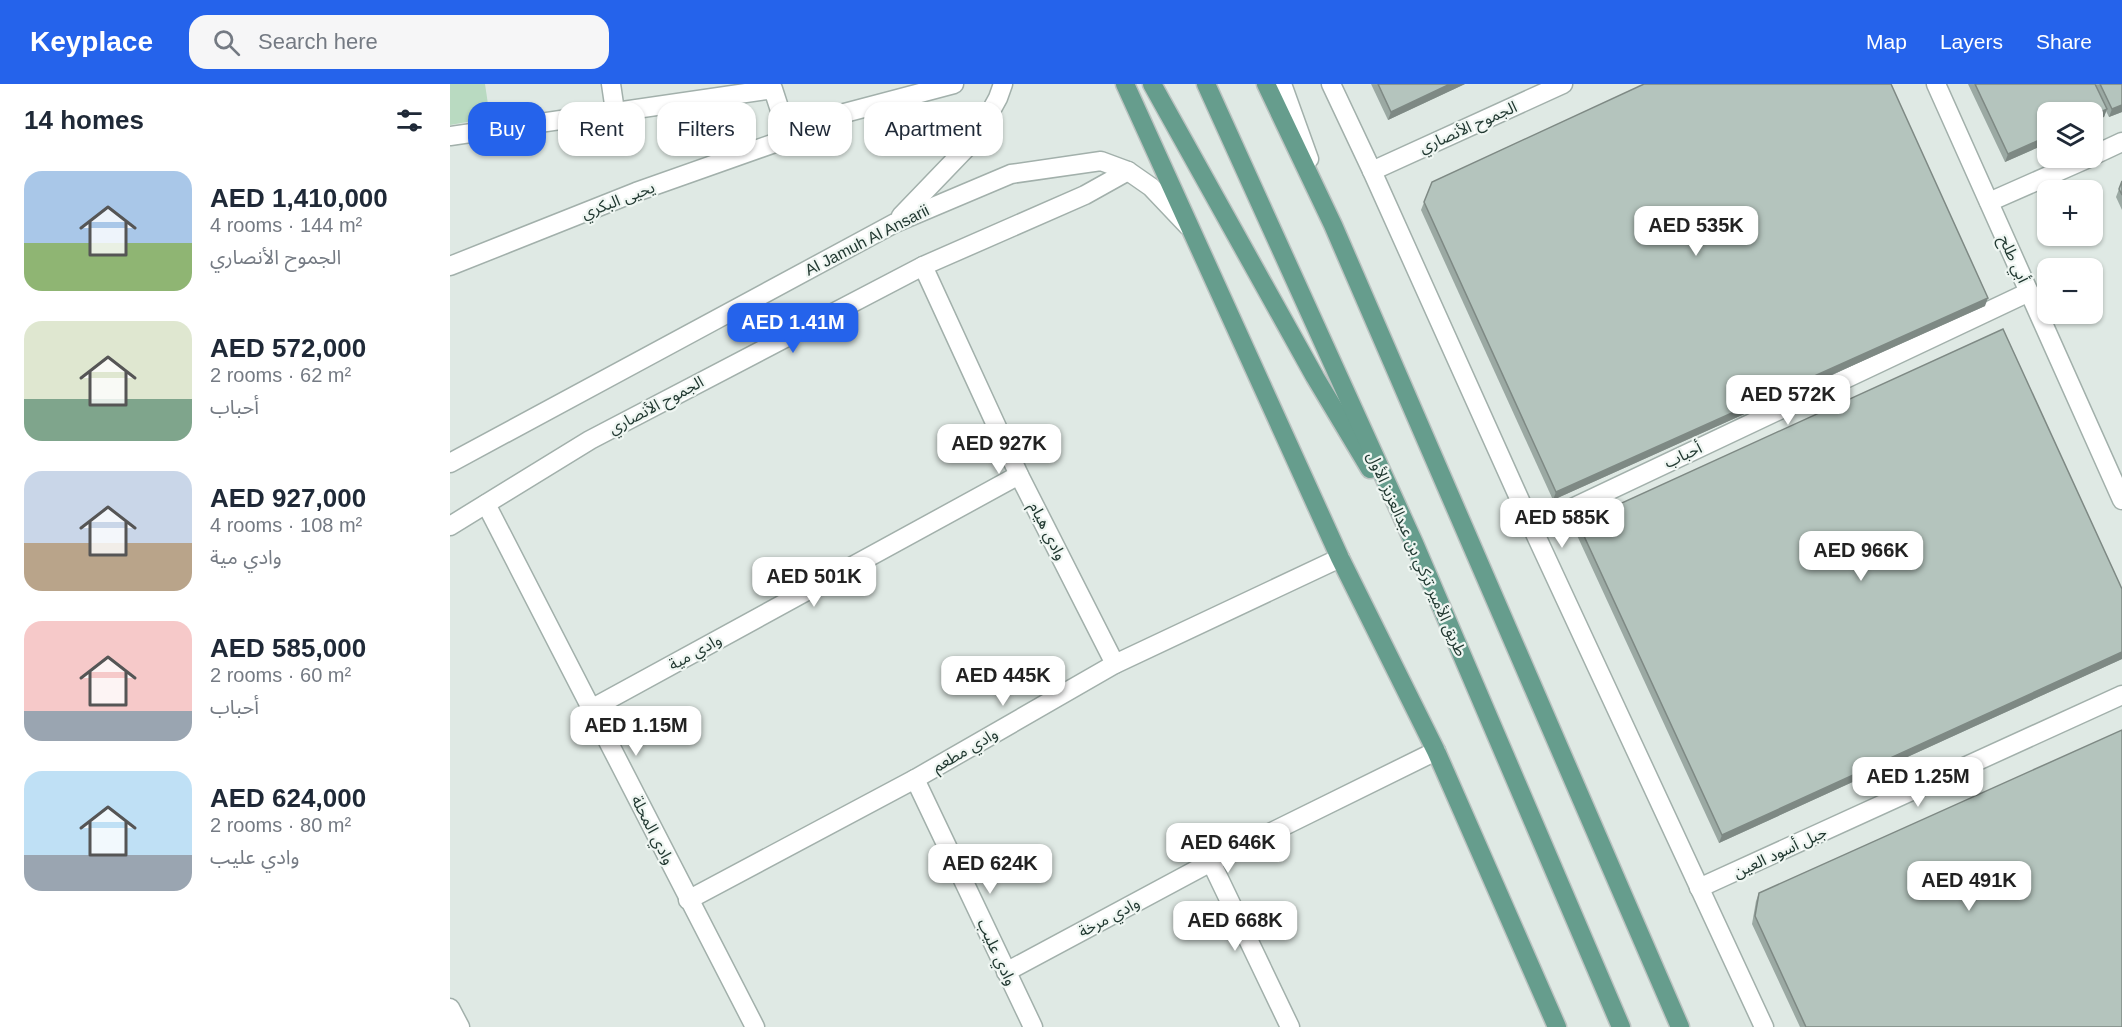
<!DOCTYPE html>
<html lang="en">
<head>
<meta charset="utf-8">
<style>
	:root { --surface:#fff; --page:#f6f6f7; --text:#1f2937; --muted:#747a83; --accent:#2563eb }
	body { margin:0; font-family:Helvetica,"Noto Sans Arabic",sans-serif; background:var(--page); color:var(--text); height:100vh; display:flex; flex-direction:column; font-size:22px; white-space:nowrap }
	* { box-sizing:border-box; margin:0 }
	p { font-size:20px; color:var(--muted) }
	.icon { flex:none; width:33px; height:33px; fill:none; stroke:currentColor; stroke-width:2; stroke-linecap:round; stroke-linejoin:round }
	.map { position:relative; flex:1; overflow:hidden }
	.sheet { display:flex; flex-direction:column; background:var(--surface); width:450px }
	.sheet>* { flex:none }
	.guide { position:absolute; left:18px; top:18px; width:570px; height:54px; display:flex; gap:12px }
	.controls { position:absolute; left:1587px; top:18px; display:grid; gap:12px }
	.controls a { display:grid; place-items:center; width:66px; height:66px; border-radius:12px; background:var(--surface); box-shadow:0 2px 4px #0004; font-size:30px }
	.price { position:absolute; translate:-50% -51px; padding:0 14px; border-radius:12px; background:#fff; color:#222; font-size:20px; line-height:39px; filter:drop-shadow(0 2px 3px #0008) }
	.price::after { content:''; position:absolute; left:50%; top:36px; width:18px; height:14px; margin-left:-9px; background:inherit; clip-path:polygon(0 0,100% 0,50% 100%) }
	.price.on { background:var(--accent); color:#fff }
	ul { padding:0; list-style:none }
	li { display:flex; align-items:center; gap:18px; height:150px; padding:0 24px }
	li span { display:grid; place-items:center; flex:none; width:168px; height:120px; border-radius:18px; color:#555 }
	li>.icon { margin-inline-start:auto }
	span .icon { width:72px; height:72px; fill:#fffc; stroke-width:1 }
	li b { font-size:26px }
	h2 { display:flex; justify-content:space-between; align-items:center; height:72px; padding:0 24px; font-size:26px }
	.chip { padding:0 21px; border-radius:18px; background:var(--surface); box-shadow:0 2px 4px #0004; font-size:21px; line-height:54px }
	.chip.on { background:var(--accent); color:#fff }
	header { display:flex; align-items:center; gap:36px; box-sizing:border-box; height:84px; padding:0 30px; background:var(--accent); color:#fff }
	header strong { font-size:28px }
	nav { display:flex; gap:33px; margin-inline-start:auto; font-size:21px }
	.search { width:420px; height:54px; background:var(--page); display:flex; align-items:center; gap:15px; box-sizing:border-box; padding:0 21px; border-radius:18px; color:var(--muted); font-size:22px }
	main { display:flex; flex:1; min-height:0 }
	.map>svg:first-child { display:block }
	.green { fill:#b9dac1 }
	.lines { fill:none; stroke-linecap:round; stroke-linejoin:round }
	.minor-casing { stroke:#a2b0ab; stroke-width:21 }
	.major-casing { stroke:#bcc3c1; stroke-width:21 }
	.minor { stroke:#fff; stroke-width:18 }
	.major { stroke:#669d8d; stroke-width:18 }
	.wall { fill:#9ba9a3 }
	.shaded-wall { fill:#7e8984 }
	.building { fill:#b4c4bd; stroke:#7e8984; stroke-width:1.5 }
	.labels { text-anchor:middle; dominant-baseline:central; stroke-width:4.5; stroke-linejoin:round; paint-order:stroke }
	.street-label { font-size:16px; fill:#213831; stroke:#eff6f2 }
</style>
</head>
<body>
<header>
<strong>Keyplace</strong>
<div class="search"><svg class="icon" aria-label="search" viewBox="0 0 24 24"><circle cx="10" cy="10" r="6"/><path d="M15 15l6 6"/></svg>Search here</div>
<nav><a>Map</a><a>Layers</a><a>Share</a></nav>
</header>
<main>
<section class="sheet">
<h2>14 homes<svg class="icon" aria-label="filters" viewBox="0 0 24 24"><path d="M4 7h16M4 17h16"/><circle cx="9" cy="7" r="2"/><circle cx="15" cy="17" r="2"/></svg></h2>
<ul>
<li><span style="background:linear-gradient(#a9c7e8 60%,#8fb573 0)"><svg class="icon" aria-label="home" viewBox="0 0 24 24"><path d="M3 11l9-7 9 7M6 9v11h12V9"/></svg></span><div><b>AED 1,410,000</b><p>4 rooms · 144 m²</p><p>الجموح الأنصاري</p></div></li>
<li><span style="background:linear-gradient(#dfe7d0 65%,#7fa58c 0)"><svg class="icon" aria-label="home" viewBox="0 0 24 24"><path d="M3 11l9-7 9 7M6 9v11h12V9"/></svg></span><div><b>AED 572,000</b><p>2 rooms · 62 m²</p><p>أحباب</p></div></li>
<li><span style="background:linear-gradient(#c9d6e8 60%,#b9a48a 0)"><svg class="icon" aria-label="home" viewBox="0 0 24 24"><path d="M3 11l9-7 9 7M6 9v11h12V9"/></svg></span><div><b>AED 927,000</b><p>4 rooms · 108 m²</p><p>وادي مية</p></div></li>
<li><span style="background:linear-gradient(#f6c9c9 75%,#9aa5b1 0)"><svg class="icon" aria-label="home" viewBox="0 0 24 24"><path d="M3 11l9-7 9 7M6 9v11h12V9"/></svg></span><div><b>AED 585,000</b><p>2 rooms · 60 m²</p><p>أحباب</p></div></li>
<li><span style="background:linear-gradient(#bfe0f5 70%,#9aa5b1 0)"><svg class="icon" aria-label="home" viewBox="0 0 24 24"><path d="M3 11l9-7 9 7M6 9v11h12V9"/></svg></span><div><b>AED 624,000</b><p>2 rooms · 80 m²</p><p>وادي عليب</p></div></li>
</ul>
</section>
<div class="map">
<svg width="1672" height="943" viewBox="0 0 1672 943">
	<rect width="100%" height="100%" fill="#dfe9e4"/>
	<path class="green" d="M 0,0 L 35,0 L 40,34 L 0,41 Z"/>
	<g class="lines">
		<g class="minor-casing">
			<g id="minor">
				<path d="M 161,0 L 165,27"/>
				<path d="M 832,0 L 859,75"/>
				<path d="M 881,0 L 922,87 L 1082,443 L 1314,943"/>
				<path d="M 1486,0 L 1672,416"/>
				<path d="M 0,52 L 323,5 L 339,54"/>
				<path d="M 1642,72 L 1672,58"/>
				<path d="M 922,87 L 1113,0"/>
				<path d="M 1539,118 L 1639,74"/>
				<path d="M 451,132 L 526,54 L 548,14 L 553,0"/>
				<path d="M 0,182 L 186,108 L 339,54 L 387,31 L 504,0"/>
				<path d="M 473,182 L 569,391 L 665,580"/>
				<path d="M 0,379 L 445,139 L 561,90 L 651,77 L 678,87 L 701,103 L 738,142"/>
				<path d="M 36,420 L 305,943"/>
				<path d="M 0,442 L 140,356 L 473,182 L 635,111 L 678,87"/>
				<path d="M 1082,443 L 1579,208"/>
				<path d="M 141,625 L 569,391"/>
				<path d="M 465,695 L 583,943"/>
				<path d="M 761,778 L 840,943"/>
				<path d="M 1249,804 L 1672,611"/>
				<path d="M 238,816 L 465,695 L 665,580 L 890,474"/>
				<path d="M 556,888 L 761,778 L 986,667"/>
				<path d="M 0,924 L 10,943"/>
			</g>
		</g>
		<g class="major-casing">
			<g id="major">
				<path d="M 675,0 L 890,474 L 986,667 L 1107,943"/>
				<path d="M 702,0 L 865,293 L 920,385"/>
				<path d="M 756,0 L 964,459 L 1171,943"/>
				<path d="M 816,0 L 883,141 L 1230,943"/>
			</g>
		</g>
		<use href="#minor" class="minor"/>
		<use href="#major" class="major"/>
	</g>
	<g class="wall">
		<path d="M 921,0 L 1015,0 L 938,36 Z"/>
		<path d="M 1518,0 L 1672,0 L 1672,28 L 1659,33 L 1656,27 L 1654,33 L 1598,28 L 1598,59 L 1555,78 Z"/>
		<path d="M 1672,97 L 1672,126 L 1666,113 Z"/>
		<path d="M 982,98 L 1535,222 L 1103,416 L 971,126 Z"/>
		<path d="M 1128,439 L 1672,505 L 1672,575 L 1269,759 L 1125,447 Z"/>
		<path d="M 1309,809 L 1672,943 L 1350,943 L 1302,840 L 1306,817 Z"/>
	</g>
	<g class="shaded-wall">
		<path d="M 1000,0 L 1015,0 L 938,36 L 941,28 Z"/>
		<path d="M 1672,21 L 1672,28 L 1659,33 L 1662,25 Z"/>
		<path d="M 1657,25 L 1654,33 L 1642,38 L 1642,32 Z"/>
		<path d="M 1598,52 L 1598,59 L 1555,78 L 1558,70 Z"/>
		<path d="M 1538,214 L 1535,222 L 1103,416 L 1106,408 Z"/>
		<path d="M 1672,568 L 1672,575 L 1269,759 L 1272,751 Z"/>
	</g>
	<g class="building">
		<path d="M 928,0 L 1000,0 L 941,28 Z"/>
		<path d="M 1194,0 L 1441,0 L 1538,214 L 1106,408 L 974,118 L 982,98 Z"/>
		<path d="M 1525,0 L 1645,0 L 1657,25 L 1642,32 L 1642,28 L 1598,28 L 1598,52 L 1558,70 Z"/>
		<path d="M 1650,0 L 1672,0 L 1672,21 L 1662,25 Z"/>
		<path d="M 1672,97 L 1672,111 L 1669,105 Z"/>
		<path d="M 1553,245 L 1672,505 L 1672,568 L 1272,751 L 1128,439 Z"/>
		<path d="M 1672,646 L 1672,943 L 1356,943 L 1305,832 L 1309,809 Z"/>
	</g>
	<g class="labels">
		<g class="street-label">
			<text transform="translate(1018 43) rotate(-24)">الجموح الأنصاري</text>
			<text transform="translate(168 116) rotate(-21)">يحيى البكري</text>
			<text transform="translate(417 156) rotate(-27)">Al Jamuh Al Ansarii</text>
			<text transform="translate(1564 175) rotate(66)">أبي طلح</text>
			<text transform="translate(206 321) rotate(-28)">الجموح الأنصاري</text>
			<text transform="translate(1233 371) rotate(-25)">أحباب</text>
			<text transform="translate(598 447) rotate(63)">وادي هيام</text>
			<text transform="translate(967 470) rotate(66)">طريق الأمير تركي بن عبدالعزيز الأول</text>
			<text transform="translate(245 568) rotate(-29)">وادي مية</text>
			<text transform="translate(515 666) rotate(-30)">وادي مطعم</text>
			<text transform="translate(203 746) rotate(63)">وادي المحلة</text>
			<text transform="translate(1330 768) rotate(-25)">جبل أسود العين</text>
			<text transform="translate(659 833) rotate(-28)">وادي مرخة</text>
			<text transform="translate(547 868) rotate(65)">وادي عليب</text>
		</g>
	</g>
</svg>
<div class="controls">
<a><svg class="icon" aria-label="layers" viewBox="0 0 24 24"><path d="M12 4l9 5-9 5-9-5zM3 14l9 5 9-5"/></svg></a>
<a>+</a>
<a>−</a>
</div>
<b class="price" style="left:1246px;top:173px">AED 535K</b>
<b class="price on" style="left:343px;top:270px">AED 1.41M</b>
<b class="price" style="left:1338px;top:342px">AED 572K</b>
<b class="price" style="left:549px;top:391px">AED 927K</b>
<b class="price" style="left:1112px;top:465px">AED 585K</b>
<b class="price" style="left:1411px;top:498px">AED 966K</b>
<b class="price" style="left:364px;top:524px">AED 501K</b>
<b class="price" style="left:553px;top:623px">AED 445K</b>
<b class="price" style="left:186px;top:673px">AED 1.15M</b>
<b class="price" style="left:1468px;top:724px">AED 1.25M</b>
<b class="price" style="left:778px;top:790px">AED 646K</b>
<b class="price" style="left:540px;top:811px">AED 624K</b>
<b class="price" style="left:1519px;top:828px">AED 491K</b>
<b class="price" style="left:785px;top:868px">AED 668K</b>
<div class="guide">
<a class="chip on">Buy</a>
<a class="chip">Rent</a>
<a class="chip">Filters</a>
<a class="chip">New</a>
<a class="chip">Apartment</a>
</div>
</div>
</main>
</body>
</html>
